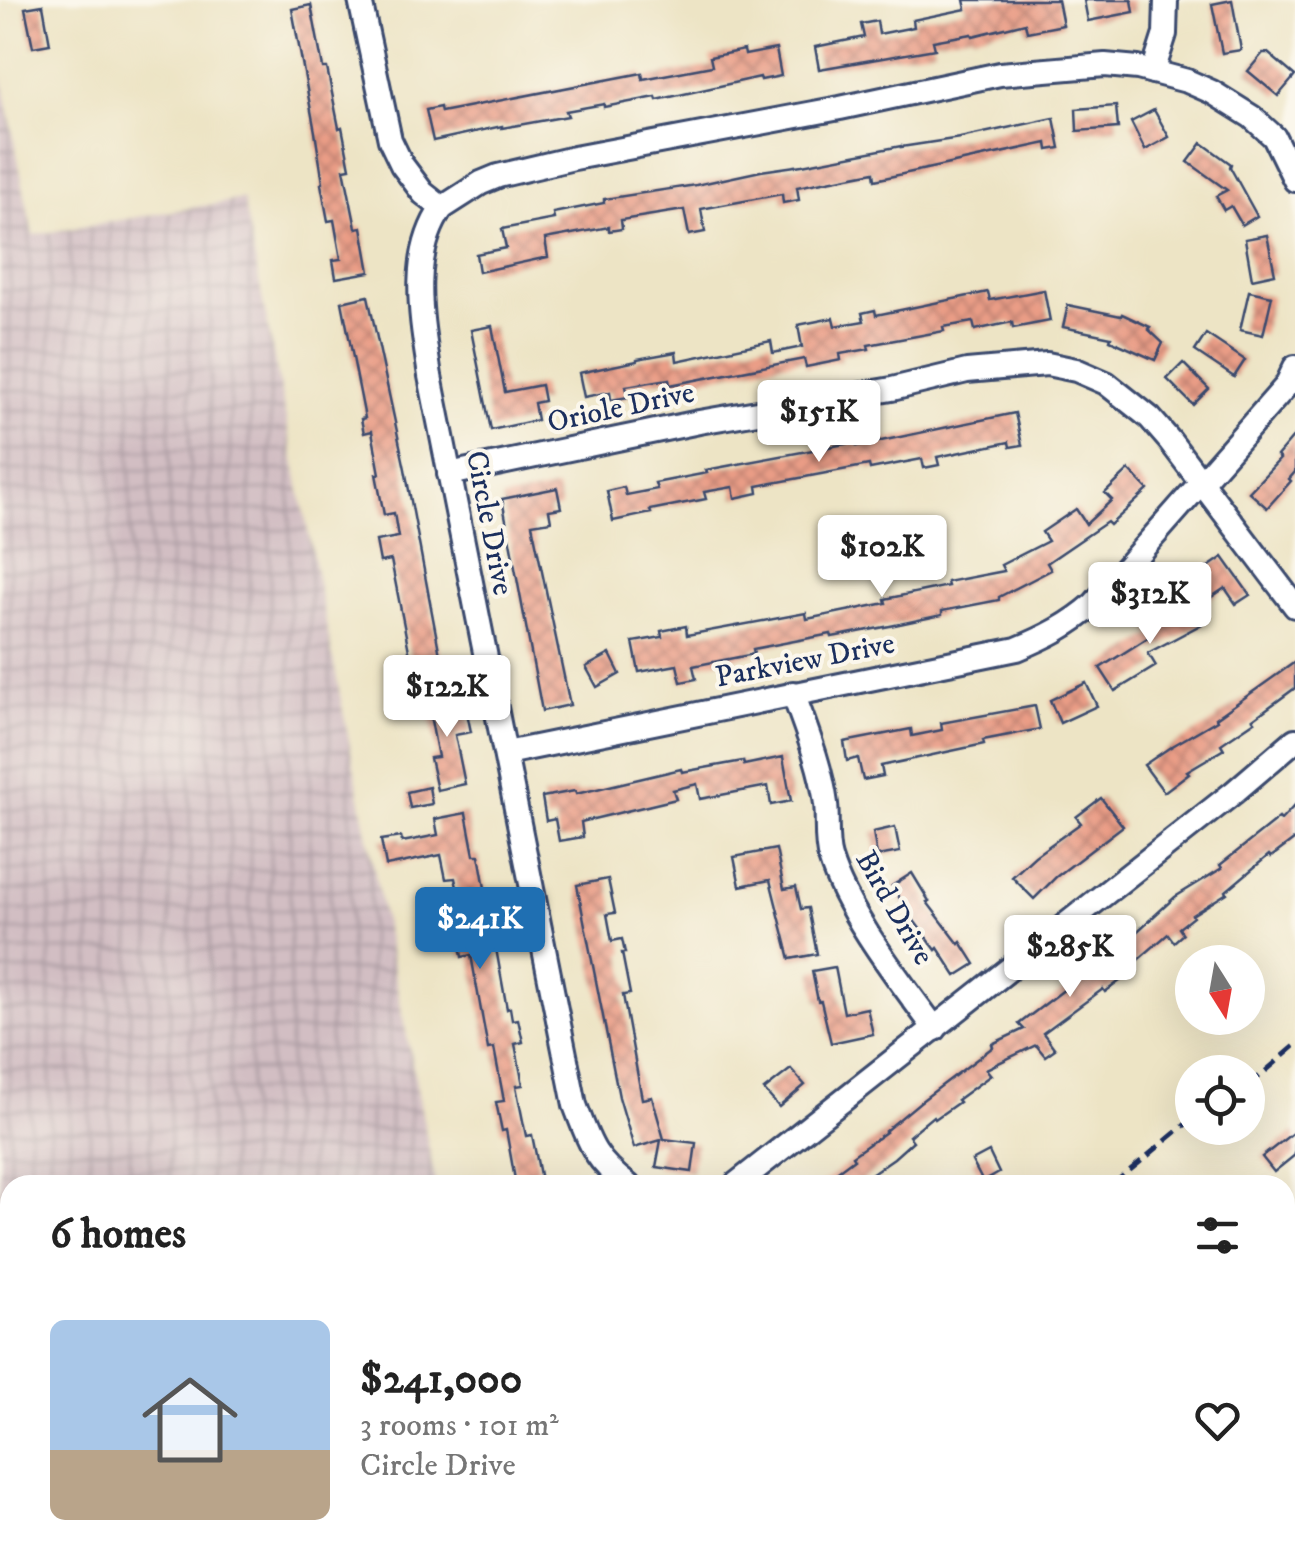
<!DOCTYPE html>
<html lang="en">
<head>
<meta charset="utf-8">
<style>
	:root { --surface:#fff; --page:#f2f2f2; --text:#222; --muted:#767676; --line:#e0e0e0; --accent:#1f6fb2 }
	body { margin:0; font-family:"IM FELL DW Pica",serif; background:var(--page); color:var(--text); height:100vh; display:flex; flex-direction:column; font-size:38px; white-space:nowrap }
	* { box-sizing:border-box; margin:0 }
	p { font-size:32px; color:var(--muted) }
	.icon { flex:none; width:55px; height:55px; fill:none; stroke:currentColor; stroke-width:2; stroke-linecap:round; stroke-linejoin:round }
	.map { position:relative; flex:1; overflow:hidden }
	.details { position:absolute; left:0px; top:1175px; width:1295px; height:390px; display:flex; flex-direction:column; background:var(--surface); border-radius:30px 30px 0 0; box-shadow:0 10px 40px #0002 }
	.details>* { flex:none }
	.needle { width:65px; rotate:169deg }
	.buttons { position:absolute; left:1175px; top:945px; display:grid; gap:20px }
	.buttons a { display:grid; place-items:center; width:90px; height:90px; border-radius:50%; background:var(--surface); box-shadow:0 10px 40px #0002; font-size:50px }
	.price { position:absolute; translate:-50% -85px; padding:0 22px; border-radius:10px; background:#fff; color:#222; font-size:32px; line-height:65px; filter:drop-shadow(0 2px 5px #0008) }
	.price::after { content:''; position:absolute; left:50%; top:60px; width:30px; height:22px; margin-left:-15px; background:inherit; clip-path:polygon(0 0,100% 0,50% 100%) }
	.price.active { background:var(--accent); color:#fff }
	ul { padding:0; list-style:none }
	li { display:flex; align-items:center; gap:30px; height:250px; padding:0 50px }
	li+li { border-top:2px solid var(--line) }
	li span { display:grid; place-items:center; flex:none; width:280px; height:200px; border-radius:15px; color:#555 }
	li>.icon { margin-inline-start:auto }
	span .icon { width:120px; height:120px; fill:#fffc; stroke-width:1 }
	li b { font-size:42px }
	h2 { display:flex; justify-content:space-between; align-items:center; height:120px; padding:0 50px; font-size:42px }
	.map>svg:first-child { display:block }
	.industrial { fill:url(#industrial-grid) }
	.water { fill:url(#water-rules); stroke:#347591; stroke-width:2.5 }
	.building { fill:url(#building-cross-hatch) }
	.lines { fill:none; stroke-linecap:round; stroke-linejoin:round }
	.minor-casing { stroke:#3a4a6d; stroke-width:28 }
	.major-casing { stroke:#3a4a6d; stroke-width:32 }
	.minor { stroke:#fff; stroke-width:22 }
	.major { stroke:#f5bf86; stroke-width:28 }
	.rail { stroke:#1b2f5e; stroke-width:5; stroke-dasharray:15 8; stroke-linecap:butt }
	.labels { text-anchor:middle; dominant-baseline:central; stroke-width:8; stroke-linejoin:round; paint-order:stroke }
	.street-label { font-size:30px; fill:#1b2f5e; stroke:#fbf7ec }
</style>
</head>
<body>
<div class="map">
<svg width="1295" height="1565" viewBox="0 0 1295 1565">
	<defs>
		<pattern id="industrial-grid" width="8" height="8" patternUnits="userSpaceOnUse" patternTransform="scale(2.5)"><rect width="8" height="8" fill="#d2bec3"/><path d="M0 4h8M4 0v8" fill="none" stroke="#aa9ba2"/></pattern>
		<pattern id="water-rules" width="6" height="5" patternUnits="userSpaceOnUse" patternTransform="scale(2.5)"><rect width="6" height="5" fill="#4cbbc4"/><path d="M0 2.5h6" fill="none" stroke="#3e98a2"/></pattern>
		<pattern id="building-cross-hatch" width="8" height="8" patternUnits="userSpaceOnUse" patternTransform="scale(2.5)"><rect width="8" height="8" fill="#ea9d86"/><path d="M0 0l8 8M0 8l8-8" fill="none" stroke="#bd8071"/></pattern>
	</defs>
	<rect width="100%" height="100%" fill="#fbf7ec"/>
	<filter id="ink" filterUnits="userSpaceOnUse"><feTurbulence type="fractalNoise" baseFrequency=".01" numOctaves="2"/><feDisplacementMap in="SourceGraphic" scale="20" xChannelSelector="R" yChannelSelector="G"/><feConvolveMatrix kernelMatrix="1 2 1 2 8 2 1 2 1" color-interpolation-filters="sRGB"/></filter>
	<filter id="wash" filterUnits="userSpaceOnUse"><feTurbulence type="fractalNoise" baseFrequency=".0048" numOctaves="4" result="noise"/><feDisplacementMap in="SourceGraphic" scale="40" xChannelSelector="R" yChannelSelector="G"/><feGaussianBlur stdDeviation="2.25" result="paint"/><feColorMatrix in="noise" values="0 0 0 0 0 0 0 0 0 0 0 0 0 0 0 0 0 1.4 0 .05"/><feComposite in="paint" operator="in"/></filter>
	<g filter="url(#wash)">
		<rect width="100%" height="100%" fill="#ede4c5"/>
		<path class="industrial" d="M 0,67 L 33,235 L 243,199 L 436,1185 L 10,1185 L 10,1555 L 509,1555 L 511,1565 L 0,1565 Z"/>
		<path class="water" d="M 118,1555 L 351,1555 L 332,1565 L 119,1565 Z"/>
		<g id="blocks">
			<g class="building">
				<path d="M 964,0 L 1058,0 L 1063,25 L 1027,32 L 1025,23 L 973,36 L 972,34 L 933,41 L 935,49 L 819,69 L 815,47 L 864,37 L 861,24 L 877,21 L 879,34 L 914,27 L 913,20 L 966,9 Z"/>
				<path d="M 1084,0 L 1132,0 L 1134,12 L 1088,21 Z"/>
				<path d="M 1232,0 L 1241,50 L 1222,53 L 1212,4 Z"/>
				<path d="M 43,5 L 50,44 L 33,47 L 25,8 Z"/>
				<path d="M 311,5 L 323,68 L 327,68 L 339,128 L 342,127 L 350,168 L 344,169 L 356,228 L 362,227 L 370,272 L 336,278 L 333,260 L 341,259 L 334,220 L 328,221 L 321,184 L 323,183 L 315,132 L 292,9 Z"/>
				<path d="M 776,49 L 781,76 L 761,80 L 760,77 L 657,100 L 656,97 L 604,107 L 604,104 L 566,111 L 568,116 L 502,128 L 502,126 L 433,141 L 426,110 L 440,107 L 441,112 L 642,73 L 643,79 L 712,66 L 710,57 L 744,50 L 745,55 Z"/>
				<path d="M 1263,53 L 1268,53 L 1295,76 L 1278,96 L 1248,71 Z"/>
				<path d="M 1116,106 L 1118,128 L 1077,131 L 1076,109 Z"/>
				<path d="M 1154,110 L 1169,137 L 1145,150 L 1131,122 Z"/>
				<path d="M 1054,118 L 1060,148 L 1048,150 L 1047,143 L 875,180 L 874,172 L 797,187 L 799,200 L 783,203 L 782,194 L 701,209 L 705,232 L 689,235 L 684,210 L 621,220 L 622,229 L 609,231 L 609,227 L 545,239 L 548,257 L 479,272 L 476,254 L 506,248 L 502,229 L 554,219 L 553,213 L 604,203 L 604,199 L 696,185 L 761,171 L 802,165 L 901,146 L 901,147 L 960,138 Z"/>
				<path d="M 1202,143 L 1231,164 L 1230,167 L 1257,216 L 1242,225 L 1231,206 L 1224,210 L 1216,196 L 1227,190 L 1188,162 Z"/>
				<path d="M 1267,235 L 1275,274 L 1252,279 L 1245,239 Z"/>
				<path d="M 1044,290 L 1050,321 L 1013,328 L 1012,322 L 975,330 L 973,322 L 943,327 L 944,331 L 868,345 L 869,349 L 840,354 L 841,360 L 806,367 L 804,359 L 670,385 L 669,379 L 626,386 L 628,397 L 611,400 L 610,392 L 584,397 L 579,373 L 637,361 L 637,359 L 676,352 L 677,361 L 771,341 L 773,353 L 802,347 L 798,325 L 833,318 L 835,326 L 864,321 L 862,313 L 875,310 L 876,315 L 988,292 L 990,300 Z"/>
				<path d="M 1249,291 L 1272,296 L 1263,335 L 1240,330 Z"/>
				<path d="M 368,296 L 405,469 L 442,666 L 413,671 L 391,560 L 380,562 L 376,541 L 398,537 L 394,513 L 384,515 L 376,474 L 380,474 L 372,431 L 364,433 L 361,419 L 365,418 L 342,302 Z"/>
				<path d="M 1068,305 L 1121,316 L 1122,314 L 1150,327 L 1148,329 L 1163,343 L 1155,360 L 1110,340 L 1111,337 L 1063,327 Z"/>
				<path d="M 492,326 L 505,392 L 541,385 L 544,401 L 534,403 L 537,420 L 491,430 L 471,330 Z"/>
				<path d="M 1206,334 L 1245,360 L 1234,377 L 1195,351 Z"/>
				<path d="M 1183,363 L 1209,389 L 1193,405 L 1167,379 Z"/>
				<path d="M 1015,413 L 1022,445 L 1010,447 L 1009,442 L 937,457 L 939,465 L 924,468 L 922,459 L 870,469 L 869,465 L 757,486 L 758,493 L 735,498 L 733,487 L 704,492 L 706,499 L 650,510 L 651,513 L 613,521 L 607,491 L 624,487 L 626,495 L 657,489 L 655,483 L 707,473 L 706,470 L 856,442 L 857,446 Z"/>
				<path d="M 1295,435 L 1295,472 L 1289,479 L 1291,481 L 1267,508 L 1249,492 L 1280,459 L 1277,456 Z"/>
				<path d="M 1129,470 L 1148,490 L 1110,525 L 1107,522 L 1047,563 L 1051,570 L 999,597 L 999,600 L 942,611 L 942,615 L 890,626 L 832,637 L 831,634 L 753,649 L 754,654 L 693,666 L 696,679 L 681,682 L 677,665 L 639,672 L 633,642 L 662,637 L 661,631 L 686,626 L 687,635 L 806,613 L 807,619 L 886,603 L 885,599 L 948,586 L 947,582 L 1004,571 L 1001,565 L 1048,541 L 1042,532 L 1076,509 L 1086,524 L 1112,500 L 1105,493 Z"/>
				<path d="M 557,488 L 561,508 L 549,510 L 551,521 L 532,524 L 570,705 L 542,711 L 502,499 Z"/>
				<path d="M 1223,557 L 1250,595 L 1236,604 L 1225,588 L 1204,602 L 1189,580 Z"/>
				<path d="M 1190,603 L 1202,624 L 1148,653 L 1156,666 L 1115,691 L 1100,668 L 1152,635 L 1147,626 Z"/>
				<path d="M 610,654 L 620,674 L 597,687 L 586,667 Z"/>
				<path d="M 1295,662 L 1295,688 L 1253,719 L 1255,721 L 1221,744 L 1224,749 L 1187,771 L 1189,773 L 1164,792 L 1144,765 L 1169,748 L 1217,720 L 1216,718 Z"/>
				<path d="M 1086,683 L 1097,706 L 1060,723 L 1050,700 Z"/>
				<path d="M 449,690 L 454,716 L 467,713 L 471,732 L 455,735 L 465,784 L 437,790 L 430,758 L 438,757 L 426,694 Z"/>
				<path d="M 1035,706 L 1040,729 L 983,740 L 984,744 L 881,766 L 883,776 L 863,780 L 858,758 L 847,761 L 844,742 L 911,729 L 912,736 L 942,730 L 941,723 Z"/>
				<path d="M 783,757 L 791,801 L 771,805 L 768,786 L 700,799 L 697,784 L 673,790 L 676,799 L 581,822 L 583,837 L 559,841 L 555,819 L 546,821 L 542,797 L 575,791 L 576,794 L 681,769 L 682,772 L 743,761 L 744,765 Z"/>
				<path d="M 429,787 L 432,804 L 410,808 L 407,792 Z"/>
				<path d="M 1101,798 L 1123,826 L 1056,877 L 1034,899 L 1012,877 L 1035,856 L 1081,823 L 1076,817 Z"/>
				<path d="M 1295,805 L 1295,839 L 1271,857 L 1269,855 L 1226,891 L 1227,893 L 1192,915 L 1193,917 L 1179,928 L 1183,934 L 1174,942 L 1168,934 L 1125,971 L 1128,975 L 1105,992 L 1103,989 L 1043,1033 L 1055,1049 L 1045,1056 L 1036,1045 L 986,1069 L 991,1075 L 957,1100 L 959,1102 L 935,1119 L 933,1116 L 909,1136 L 913,1141 L 894,1158 L 855,1185 L 819,1185 L 854,1159 L 852,1156 L 886,1132 L 885,1131 L 920,1102 L 993,1047 L 992,1044 L 1024,1029 L 1019,1024 L 1119,948 L 1175,897 L 1222,868 L 1220,865 L 1279,818 L 1281,820 Z"/>
				<path d="M 466,813 L 474,855 L 479,855 L 507,1009 L 510,1008 L 512,1020 L 518,1019 L 523,1042 L 515,1044 L 523,1085 L 516,1086 L 526,1136 L 532,1135 L 542,1185 L 516,1185 L 506,1130 L 502,1131 L 496,1102 L 504,1101 L 494,1048 L 488,1049 L 471,955 L 462,957 L 454,912 L 462,910 L 455,878 L 446,879 L 441,855 L 386,866 L 381,840 L 401,837 L 402,842 L 438,835 L 435,819 Z"/>
				<path d="M 895,827 L 900,852 L 877,856 L 873,832 Z"/>
				<path d="M 776,849 L 784,889 L 796,887 L 801,909 L 808,908 L 817,954 L 790,959 L 770,880 L 740,886 L 734,857 Z"/>
				<path d="M 912,873 L 929,901 L 927,902 L 959,944 L 961,942 L 975,964 L 956,976 L 938,948 L 936,950 L 912,918 L 892,886 Z"/>
				<path d="M 608,879 L 615,913 L 607,914 L 612,941 L 622,939 L 625,953 L 622,953 L 630,994 L 623,995 L 642,1099 L 652,1097 L 664,1139 L 696,1143 L 692,1172 L 656,1167 L 661,1140 L 634,1148 L 619,1097 L 577,885 Z"/>
				<path d="M 835,967 L 844,1013 L 867,1008 L 873,1034 L 831,1043 L 821,1001 L 818,1001 L 812,971 Z"/>
				<path d="M 791,1069 L 805,1085 L 779,1107 L 764,1090 Z"/>
				<path d="M 1295,1131 L 1295,1155 L 1274,1172 L 1262,1157 Z"/>
				<path d="M 989,1152 L 999,1173 L 983,1182 L 972,1161 Z"/>
			</g>
		</g>
	</g>
	<g filter="url(#ink)">
		<use href="#blocks" fill-opacity="0" stroke="#3a4a6d" stroke-width="2.5"/>
		<g class="lines">
			<g class="minor-casing">
				<g id="minor">
					<path d="M 360,0 L 390,140 L 402,165 L 423,193 L 442,208 C 408,256 422,322 430,376 L 575,1105 C 589,1142 594,1160 628,1185"/>
					<path d="M 1153,72 L 1165,34 L 1166,0"/>
					<path d="M 442,208 L 481,183 L 498,176 L 574,158 L 840,108 L 1000,74 L 1105,65 L 1138,68 L 1187,81 L 1212,92 L 1252,117 L 1274,137 L 1295,180"/>
					<path d="M 449,474 L 699,422 L 892,389 L 967,371 L 1047,364 L 1076,370 L 1106,383 L 1150,418 L 1170,441 L 1295,606"/>
					<path d="M 793,693 C 806,729 821,766 826,804 C 828,822 825,842 830,858 C 847,914 901,982 935,1029"/>
					<path d="M 506,753 L 1017,649 C 1046,637 1070,625 1094,604 L 1286,386 L 1295,367"/>
					<path d="M 735,1185 L 1233,793 L 1295,740"/>
				</g>
			</g>
			<g class="major-casing">
				<g id="major">
					<path d="M 1285,1486 L 1295,1482"/>
					<path d="M 1083,1565 L 1108,1555"/>
				</g>
			</g>
			<use href="#minor" class="minor"/>
			<use href="#major" class="major"/>
			<g class="rail">
				<path d="M 1248,1086 L 1295,1046"/>
				<path d="M 1112,1185 L 1192,1119"/>
				<path d="M 657,1565 L 670,1555"/>
			</g>
		</g>
	</g>
	<g class="labels">
		<g class="street-label">
			<text transform="translate(621 408) rotate(-12)">Oriole Drive</text>
			<text transform="translate(489 523) rotate(79)">Circle Drive</text>
			<text transform="translate(805 661) rotate(-11)">Parkview Drive</text>
			<text transform="translate(894 908) rotate(60)">Bird Drive</text>
		</g>
	</g>
</svg>
<div class="buttons">
<a><svg class="needle" viewBox="-14 -14 28 28"><path d="M0-13l5 13h-10z" fill="#e53935"/><path d="M0 13l5-13h-10z" fill="#767676"/></svg></a>
<a><svg class="icon" aria-label="locate" viewBox="0 0 24 24"><circle cx="12" cy="12" r="6"/><path d="M12 2v4M12 18v4M2 12h4M18 12h4"/></svg></a>
</div>
<b class="price" style="left:819px;top:465px">$151K</b>
<b class="price" style="left:882px;top:600px">$102K</b>
<b class="price" style="left:1150px;top:647px">$312K</b>
<b class="price" style="left:447px;top:740px">$122K</b>
<b class="price active" style="left:480px;top:972px">$241K</b>
<b class="price" style="left:1070px;top:1000px">$285K</b>
<section class="details">
<h2>6 homes<svg class="icon" aria-label="filters" viewBox="0 0 24 24"><path d="M4 7h16M4 17h16"/><circle cx="9" cy="7" r="2"/><circle cx="15" cy="17" r="2"/></svg></h2>
<ul>
<li><span style="background:linear-gradient(#a9c7e8 65%,#b9a48a 0)"><svg class="icon" aria-label="home" viewBox="0 0 24 24"><path d="M3 11l9-7 9 7M6 9v11h12V9"/></svg></span><div><b>$241,000</b><p>3 rooms · 101 m²</p><p>Circle Drive</p></div><svg class="icon" aria-label="heart" viewBox="0 0 24 24"><path d="M12 20l-8-8c-3-5 5-10 8-4 3-6 11-1 8 4z"/></svg></li>
</ul>
</section>
</div>
</body>
</html>
